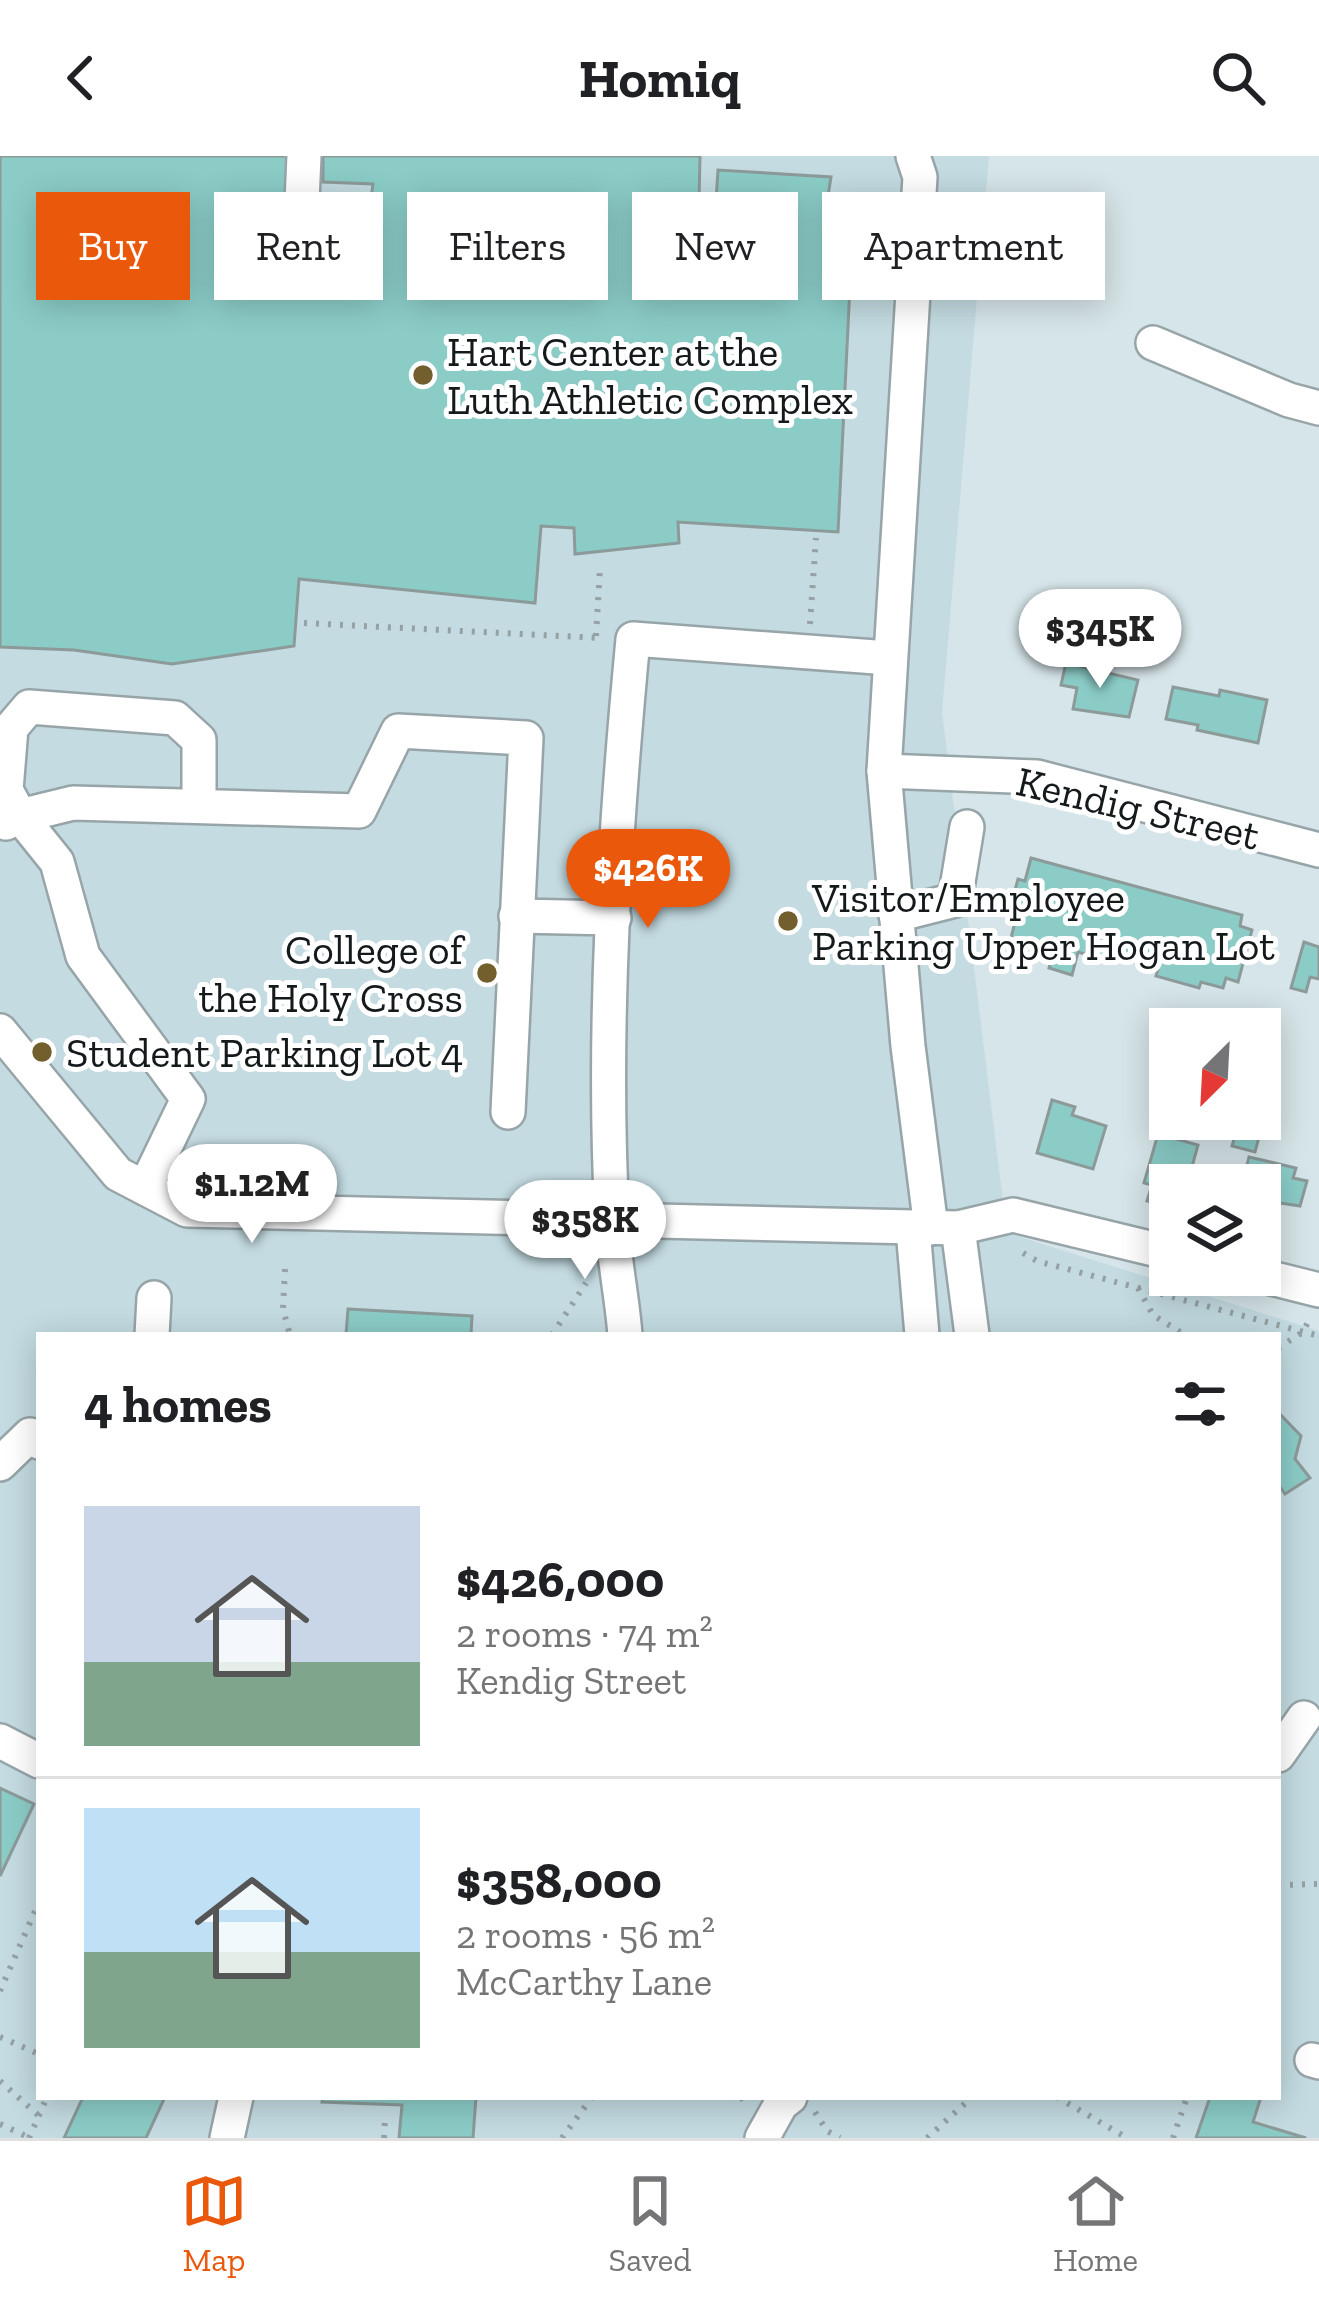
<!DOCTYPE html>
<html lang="en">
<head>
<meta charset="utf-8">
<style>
	:root { --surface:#fff; --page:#f6f6f6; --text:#202124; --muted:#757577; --line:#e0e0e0; --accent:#ea580c }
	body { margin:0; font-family:"Zilla Slab",serif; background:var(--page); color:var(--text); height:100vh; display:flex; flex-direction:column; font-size:45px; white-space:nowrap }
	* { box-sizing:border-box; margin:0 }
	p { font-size:39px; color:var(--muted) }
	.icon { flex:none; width:66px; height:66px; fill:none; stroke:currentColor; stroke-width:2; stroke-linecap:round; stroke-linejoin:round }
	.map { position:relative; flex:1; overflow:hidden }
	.panel { position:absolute; left:36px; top:1176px; width:1245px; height:768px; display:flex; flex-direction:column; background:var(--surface); border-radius:0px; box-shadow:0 6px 30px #0003 }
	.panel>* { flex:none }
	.top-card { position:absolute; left:36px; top:36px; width:1248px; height:108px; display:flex; gap:24px }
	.needle { width:78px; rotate:204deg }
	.fabs { position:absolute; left:1149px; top:852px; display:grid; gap:24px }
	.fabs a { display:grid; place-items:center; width:132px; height:132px; border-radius:0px; background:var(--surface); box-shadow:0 6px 30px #0003; font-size:60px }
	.price { position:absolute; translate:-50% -102px; padding:0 27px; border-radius:42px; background:#fff; color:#222; font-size:39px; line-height:78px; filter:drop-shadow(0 3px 6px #0008) }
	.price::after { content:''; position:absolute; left:50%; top:72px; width:36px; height:27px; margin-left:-18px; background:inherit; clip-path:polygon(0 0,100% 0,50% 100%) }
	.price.active { background:var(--accent); color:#fff }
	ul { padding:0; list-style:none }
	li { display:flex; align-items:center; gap:36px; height:300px; padding:0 48px }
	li+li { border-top:3px solid var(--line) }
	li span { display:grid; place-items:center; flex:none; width:336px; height:240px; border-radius:0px; color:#555 }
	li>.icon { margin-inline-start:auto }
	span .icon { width:144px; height:144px; fill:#fffc; stroke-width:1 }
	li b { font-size:51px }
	h2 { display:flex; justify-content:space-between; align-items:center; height:144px; padding:0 48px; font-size:51px }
	.chip { padding:0 42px; border-radius:0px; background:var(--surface); box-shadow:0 6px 30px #0003; font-size:42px; line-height:108px }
	.chip.active { background:var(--accent); color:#fff }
	header { display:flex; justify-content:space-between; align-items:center; height:156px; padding:0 48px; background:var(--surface); font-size:54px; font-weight:800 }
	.tab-bar { display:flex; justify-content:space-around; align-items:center; height:168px; border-top:3px solid var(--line); background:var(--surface); font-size:33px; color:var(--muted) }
	.tab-bar a { display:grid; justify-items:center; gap:6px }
	.tab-bar .active { color:var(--accent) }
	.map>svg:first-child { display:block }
	.built { fill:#c3dbe1; fill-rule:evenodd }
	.building { fill:#8bccc7; stroke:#8c9a99; stroke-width:3 }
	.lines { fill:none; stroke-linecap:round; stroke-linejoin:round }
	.minor-casing { stroke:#97a4a8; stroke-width:38 }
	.path { stroke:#95a1a4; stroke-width:6; stroke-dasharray:3 9; stroke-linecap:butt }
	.minor { stroke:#fff; stroke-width:33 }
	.poi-dot { fill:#735e2d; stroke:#fff; stroke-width:4.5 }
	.labels { text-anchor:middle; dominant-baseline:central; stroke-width:10; stroke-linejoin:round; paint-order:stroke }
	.poi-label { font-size:42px; fill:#14191b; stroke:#fff; text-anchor:start }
	.street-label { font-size:42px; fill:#14191b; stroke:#fff }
</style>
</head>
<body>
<header><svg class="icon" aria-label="back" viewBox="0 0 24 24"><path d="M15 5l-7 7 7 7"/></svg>Homiq<svg class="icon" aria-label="search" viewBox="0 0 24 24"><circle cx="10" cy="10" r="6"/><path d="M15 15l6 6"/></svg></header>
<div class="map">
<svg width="1319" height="1982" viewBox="0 0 1319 1982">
	<rect width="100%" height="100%" fill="#d6e5e9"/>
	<path class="built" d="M 0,0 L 989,0 L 942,556 L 1007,1077 L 1319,1175 L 1319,1982 L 0,1982 ZM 39,1179 L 1278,1179 L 1278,1941 L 39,1941 Z"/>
	<g class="building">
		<path d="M 0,0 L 290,0 L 287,65 L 355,72 L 359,46 L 371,42 L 373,28 L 323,26 L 323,0 L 700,0 L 699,46 L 716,45 L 718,14 L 831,21 L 826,53 L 847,55 L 853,68 L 838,376 L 678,366 L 679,387 L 575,398 L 574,372 L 541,370 L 535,447 L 299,423 L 294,490 L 172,508 L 74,494 L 0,491 Z"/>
		<path d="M 1066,507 L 1138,524 L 1129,561 L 1073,553 L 1077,532 L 1061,529 Z"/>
		<path d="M 1173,531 L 1219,540 L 1220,534 L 1267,544 L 1258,587 L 1197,574 L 1198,569 L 1166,563 Z"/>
		<path d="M 1031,702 L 1242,759 L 1240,770 L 1252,774 L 1238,826 L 1226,822 L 1223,832 L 1201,826 L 1199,832 L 1156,820 L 1158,813 L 1107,798 L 1106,804 L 1078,796 L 1072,819 L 1049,812 L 1054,794 L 1011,782 L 1017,758 L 1009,756 L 1018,723 L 1025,725 Z"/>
		<path d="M 1304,786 L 1319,791 L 1319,823 L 1310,821 L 1306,836 L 1291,832 Z"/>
		<path d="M 1052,944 L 1075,951 L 1072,959 L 1106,970 L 1093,1013 L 1037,997 Z"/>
		<path d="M 1240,963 L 1263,966 L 1255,996 L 1232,990 Z"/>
		<path d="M 1158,978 L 1198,989 L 1187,1029 L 1170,1029 L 1170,1051 L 1147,1045 L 1152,1029 L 1144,1027 Z"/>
		<path d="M 1249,1001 L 1296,1012 L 1293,1022 L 1307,1025 L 1300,1050 L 1260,1044 L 1260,1029 L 1242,1029 Z"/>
		<path d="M 348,1153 L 472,1160 L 471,1179 L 346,1179 Z"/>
		<path d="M 1278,1256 L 1301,1280 L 1295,1303 L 1310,1322 L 1285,1338 L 1278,1328 Z"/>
		<path d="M 0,1632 L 34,1648 L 0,1720 Z"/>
		<path d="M 83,1941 L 165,1941 L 146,1982 L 64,1982 Z"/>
		<path d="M 323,1941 L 476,1941 L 473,1982 L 399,1982 L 402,1949 L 322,1946 Z"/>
		<path d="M 1210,1941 L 1261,1941 L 1253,1966 L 1306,1982 L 1196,1982 Z"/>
	</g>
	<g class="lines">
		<g class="minor-casing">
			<g id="minor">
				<path d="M 913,0 L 920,21 L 884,615 L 908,890 L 931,1072"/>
				<path d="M 302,45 L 304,0"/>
				<path d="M 1153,187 L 1289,244 L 1319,252"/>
				<path d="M 884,615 L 1037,621 L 1319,694"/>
				<path d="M 199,650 L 199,584 L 175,562 L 29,551 L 11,572 L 6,634 L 20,660 L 73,647 L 359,655 L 398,575 L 526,582 L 508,956"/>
				<path d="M 6,667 L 20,660 L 57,706 L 83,800 L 188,943 L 145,1032"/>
				<path d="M 896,759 L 955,744 L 967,671"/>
				<path d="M 516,760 L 614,762"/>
				<path d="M 0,875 L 118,1018 L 187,1054 L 958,1072 L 972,1179"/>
				<path d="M 958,1072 L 1013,1059 L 1170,1097"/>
				<path d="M 913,1073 L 922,1179"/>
				<path d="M 1259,1119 L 1319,1134"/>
				<path d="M 152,1179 L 154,1142"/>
				<path d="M 625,1179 C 622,1139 613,1100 612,1061 C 602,869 615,674 633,483 L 889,502"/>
				<path d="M 0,1308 L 30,1279 L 39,1286"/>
				<path d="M 0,1585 L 39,1605"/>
				<path d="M 1278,1599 L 1304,1562"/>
				<path d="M 1312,1904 L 1319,1906"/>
				<path d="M 227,1982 L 236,1941"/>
				<path d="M 762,1982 L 781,1948 L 790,1941"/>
			</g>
		</g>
		<g class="path">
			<path d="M 304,467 L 600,482"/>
			<path d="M 810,468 L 816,382"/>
			<path d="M 596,480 L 600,412"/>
			<path d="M 1023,1097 L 1037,1105 L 1319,1180"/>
			<path d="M 285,1113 L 283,1153 L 290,1179"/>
			<path d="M 1138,1132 L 1153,1159 L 1185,1179"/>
			<path d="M 552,1179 L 586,1127"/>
			<path d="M 1278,1192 L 1303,1176 L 1310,1162"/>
			<path d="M 1278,1729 L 1319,1728"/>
			<path d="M 0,1835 L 39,1746"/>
			<path d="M 0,1881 L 39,1898"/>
			<path d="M 0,1925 L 39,1960"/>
			<path d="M 728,1941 L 748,1943"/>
			<path d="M 1057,1941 L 1127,1982"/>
			<path d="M 815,1956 L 827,1975 L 840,1982"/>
			<path d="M 0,1968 L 30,1982"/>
			<path d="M 29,1982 L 47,1941"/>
			<path d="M 384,1982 L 385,1963"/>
			<path d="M 562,1982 L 592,1941"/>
			<path d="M 927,1982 L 972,1941"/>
			<path d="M 1173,1982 L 1187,1941"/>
		</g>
		<use href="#minor" class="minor"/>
	</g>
	<g class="poi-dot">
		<circle cx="423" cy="219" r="12"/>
		<circle cx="788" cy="765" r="12"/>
		<circle cx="487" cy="817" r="12"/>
		<circle cx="42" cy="896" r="12"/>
	</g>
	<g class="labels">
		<g class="poi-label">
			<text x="447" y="195">Hart Center at the<tspan x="447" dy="48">Luth Athletic Complex</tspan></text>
			<text x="812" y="741">Visitor/Employee<tspan x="812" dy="48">Parking Upper Hogan Lot</tspan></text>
			<text x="463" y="793" text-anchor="end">College of<tspan x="463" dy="48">the Holy Cross</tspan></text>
			<text x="66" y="896">Student Parking Lot 4</text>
		</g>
		<g class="street-label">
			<text transform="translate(1138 652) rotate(13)">Kendig Street</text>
		</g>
	</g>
</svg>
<div class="fabs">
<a><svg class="needle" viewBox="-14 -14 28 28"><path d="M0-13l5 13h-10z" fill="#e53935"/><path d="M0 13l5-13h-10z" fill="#757577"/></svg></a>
<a><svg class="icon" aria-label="layers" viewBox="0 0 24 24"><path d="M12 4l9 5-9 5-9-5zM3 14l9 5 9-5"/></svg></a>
</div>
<b class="price" style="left:1100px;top:535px">$345K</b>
<b class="price active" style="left:648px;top:775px">$426K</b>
<b class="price" style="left:252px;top:1090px">$1.12M</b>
<b class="price" style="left:585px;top:1126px">$358K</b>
<div class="top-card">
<a class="chip active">Buy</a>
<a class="chip">Rent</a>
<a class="chip">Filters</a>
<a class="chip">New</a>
<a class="chip">Apartment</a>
</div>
<section class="panel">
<h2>4 homes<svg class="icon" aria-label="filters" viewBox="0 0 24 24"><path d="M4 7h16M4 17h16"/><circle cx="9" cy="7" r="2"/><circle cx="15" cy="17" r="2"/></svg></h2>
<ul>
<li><span style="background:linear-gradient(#c9d6e8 65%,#7fa58c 0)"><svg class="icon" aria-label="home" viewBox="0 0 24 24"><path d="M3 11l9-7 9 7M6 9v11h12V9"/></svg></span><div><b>$426,000</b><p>2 rooms · 74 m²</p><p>Kendig Street</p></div></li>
<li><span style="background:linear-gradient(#bfe0f5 60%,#7fa58c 0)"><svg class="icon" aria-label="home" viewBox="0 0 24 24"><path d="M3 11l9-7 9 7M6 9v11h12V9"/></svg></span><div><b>$358,000</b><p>2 rooms · 56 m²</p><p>McCarthy Lane</p></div></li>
</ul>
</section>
</div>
<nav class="tab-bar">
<a class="active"><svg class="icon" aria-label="map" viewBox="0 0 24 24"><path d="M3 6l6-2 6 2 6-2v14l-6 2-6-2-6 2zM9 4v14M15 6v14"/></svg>Map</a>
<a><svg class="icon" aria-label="saved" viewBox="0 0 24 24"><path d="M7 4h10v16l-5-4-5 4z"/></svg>Saved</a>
<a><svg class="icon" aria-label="home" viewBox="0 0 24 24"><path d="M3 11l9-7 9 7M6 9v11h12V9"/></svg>Home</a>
</nav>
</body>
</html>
